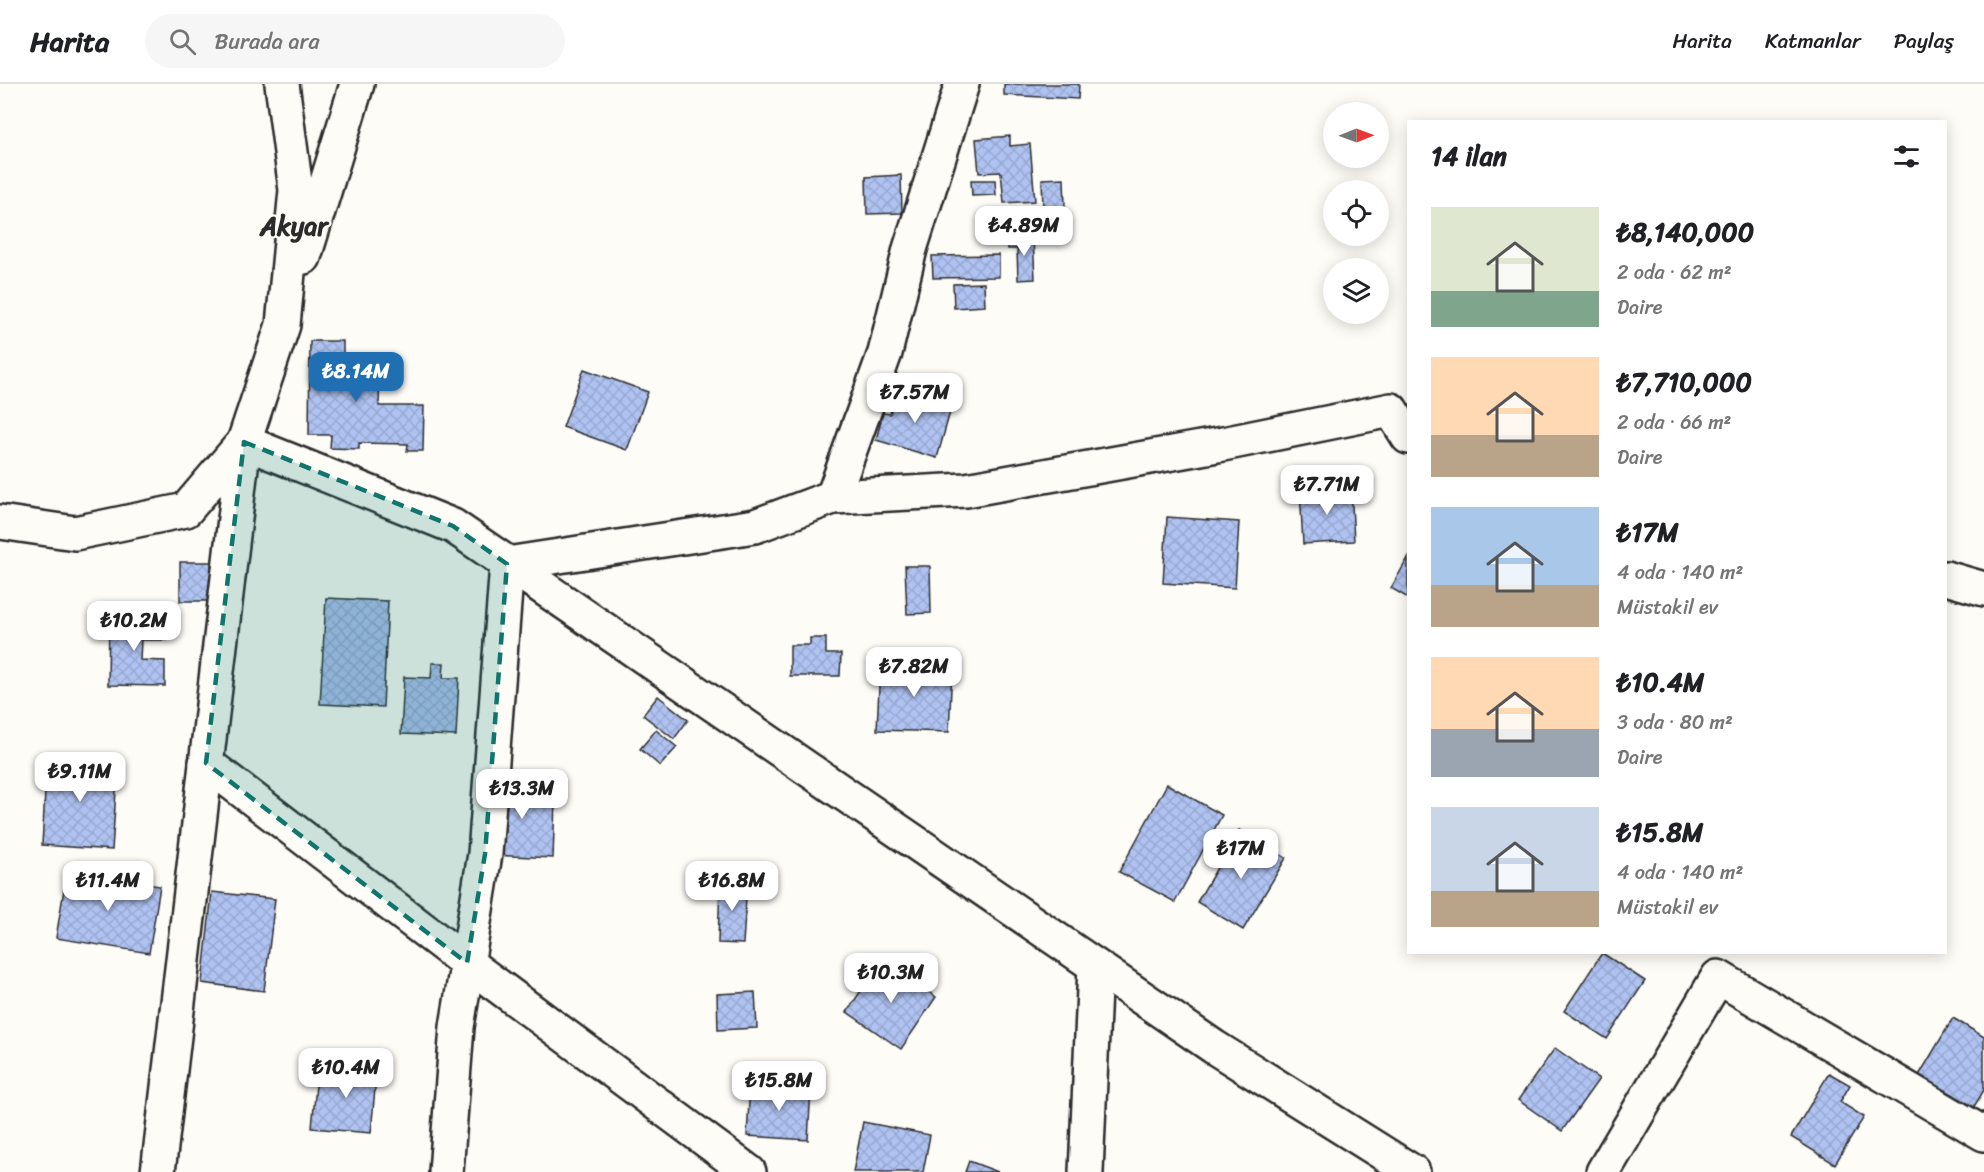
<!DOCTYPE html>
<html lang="tr">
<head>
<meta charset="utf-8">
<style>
	:root { --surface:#fff; --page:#f6f6f6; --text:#202124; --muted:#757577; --line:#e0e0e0; --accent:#1f6fb2 }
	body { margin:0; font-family:Sriracha,sans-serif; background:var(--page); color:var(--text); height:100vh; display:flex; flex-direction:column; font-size:22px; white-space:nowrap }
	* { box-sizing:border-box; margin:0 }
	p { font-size:20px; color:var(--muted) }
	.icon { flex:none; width:33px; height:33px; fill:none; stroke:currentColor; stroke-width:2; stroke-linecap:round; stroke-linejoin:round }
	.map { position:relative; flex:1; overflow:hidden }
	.drawer { position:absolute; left:1407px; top:36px; width:540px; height:834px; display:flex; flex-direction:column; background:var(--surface); border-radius:0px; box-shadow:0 3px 15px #0003 }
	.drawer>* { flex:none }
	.needle { width:39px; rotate:89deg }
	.controls { position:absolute; left:1323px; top:18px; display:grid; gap:12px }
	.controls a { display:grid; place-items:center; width:66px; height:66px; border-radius:50%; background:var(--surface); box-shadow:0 3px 15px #0003; font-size:30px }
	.price { position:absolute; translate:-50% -51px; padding:0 14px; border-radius:12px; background:#fff; color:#222; font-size:20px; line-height:39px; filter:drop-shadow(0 2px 3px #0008) }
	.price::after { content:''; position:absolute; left:50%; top:36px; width:18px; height:14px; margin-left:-9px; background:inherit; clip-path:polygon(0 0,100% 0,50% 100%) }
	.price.active { background:var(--accent); color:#fff }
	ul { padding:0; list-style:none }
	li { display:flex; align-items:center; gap:18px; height:150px; padding:0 24px }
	li span { display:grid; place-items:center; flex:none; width:168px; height:120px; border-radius:0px; color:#555 }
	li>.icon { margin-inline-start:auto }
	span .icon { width:72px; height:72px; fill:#fffc; stroke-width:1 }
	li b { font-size:26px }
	h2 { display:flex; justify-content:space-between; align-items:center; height:72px; padding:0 24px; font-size:26px }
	header { display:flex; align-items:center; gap:36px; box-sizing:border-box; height:84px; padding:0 30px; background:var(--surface); border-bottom:2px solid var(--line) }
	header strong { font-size:28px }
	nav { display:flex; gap:33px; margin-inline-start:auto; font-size:21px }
	.search { width:420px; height:54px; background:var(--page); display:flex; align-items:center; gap:15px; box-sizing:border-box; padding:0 21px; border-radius:33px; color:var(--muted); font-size:22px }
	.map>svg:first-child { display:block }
	.building { fill:url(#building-cross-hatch); stroke:#2b2b2b; stroke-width:1.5 }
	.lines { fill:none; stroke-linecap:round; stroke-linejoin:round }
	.minor-casing { stroke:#2b2b2b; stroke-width:38 }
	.minor { stroke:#fdfcf7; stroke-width:33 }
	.marked { fill:#0f766e; fill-opacity:0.2; stroke:#0f766e; stroke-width:4.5; stroke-dasharray:12 8; stroke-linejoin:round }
	.labels { text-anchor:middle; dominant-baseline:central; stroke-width:4.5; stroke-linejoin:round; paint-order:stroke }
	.district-label { font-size:26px; font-weight:bold; fill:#2b2b2b; stroke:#fdfcf7 }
</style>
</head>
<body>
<header>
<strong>Harita</strong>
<div class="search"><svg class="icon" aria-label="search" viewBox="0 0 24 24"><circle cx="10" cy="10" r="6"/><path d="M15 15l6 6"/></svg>Burada ara</div>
<nav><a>Harita</a><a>Katmanlar</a><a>Paylaş</a></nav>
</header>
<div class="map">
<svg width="1984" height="1088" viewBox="0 0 1984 1088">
	<defs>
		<pattern id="building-cross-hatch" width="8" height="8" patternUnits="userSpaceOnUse" patternTransform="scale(1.5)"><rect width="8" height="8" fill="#afc2f1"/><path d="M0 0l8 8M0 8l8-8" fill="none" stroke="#97a7cf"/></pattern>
	</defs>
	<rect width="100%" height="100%" fill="#fdfcf7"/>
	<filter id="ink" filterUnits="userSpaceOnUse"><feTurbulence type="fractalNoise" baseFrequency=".0167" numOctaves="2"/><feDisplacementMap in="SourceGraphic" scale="12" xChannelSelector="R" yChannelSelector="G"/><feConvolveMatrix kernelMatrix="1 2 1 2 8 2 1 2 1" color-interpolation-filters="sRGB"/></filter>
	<g filter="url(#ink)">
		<g class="building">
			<path d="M 1004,0 L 1079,0 L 1078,15 L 1004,11 Z"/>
			<path d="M 1010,52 L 1010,62 L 1030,60 L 1035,117 L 1004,119 L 1001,88 L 979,89 L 976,55 Z"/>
			<path d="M 901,91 L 902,129 L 867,130 L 866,93 Z"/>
			<path d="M 1064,94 L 1065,123 L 1043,124 L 1042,95 Z"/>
			<path d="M 971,96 L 995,96 L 996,111 L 972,112 Z"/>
			<path d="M 1033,153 L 1035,195 L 1018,196 L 1017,165 L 1008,165 L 1007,154 Z"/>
			<path d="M 999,171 L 999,193 L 933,194 L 932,172 Z"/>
			<path d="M 984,199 L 985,222 L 954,224 L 953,200 Z"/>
			<path d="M 310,257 L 343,257 L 343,271 L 356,271 L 356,277 L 361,277 L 361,284 L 380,285 L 379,322 L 424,322 L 423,367 L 407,367 L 408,360 L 359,359 L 359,365 L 330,364 L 331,351 L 309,351 Z"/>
			<path d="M 584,285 L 648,308 L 627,366 L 563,343 Z"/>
			<path d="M 897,306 L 952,321 L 937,374 L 876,356 L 883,329 L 890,330 Z"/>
			<path d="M 1351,403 L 1354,457 L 1303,460 L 1300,406 Z"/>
			<path d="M 1167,433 L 1239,438 L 1235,504 L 1163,499 Z"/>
			<path d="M 1408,474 L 1408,514 L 1391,504 Z"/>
			<rect x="180" y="478" width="31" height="39"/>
			<path d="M 905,482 L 930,482 L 931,529 L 907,530 Z"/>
			<path d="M 326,514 L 388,517 L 383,623 L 320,620 Z"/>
			<path d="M 109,534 L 166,535 L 166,556 L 141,556 L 140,576 L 165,577 L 165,602 L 108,601 Z"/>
			<path d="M 810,554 L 826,554 L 826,570 L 841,570 L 840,592 L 790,592 L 790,561 L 810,561 Z"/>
			<path d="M 432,579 L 444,579 L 443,594 L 459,594 L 456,652 L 401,650 L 404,593 L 431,594 Z"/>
			<path d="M 880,580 L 952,583 L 949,648 L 877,646 Z"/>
			<path d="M 658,612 L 688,636 L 674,655 L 643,631 Z"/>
			<path d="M 656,646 L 677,663 L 660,682 L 640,665 Z"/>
			<path d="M 47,673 L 118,678 L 112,766 L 42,761 Z"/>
			<path d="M 496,690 L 533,692 L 532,716 L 555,718 L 553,774 L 492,771 Z"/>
			<path d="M 1167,700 L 1222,731 L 1175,818 L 1119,788 Z"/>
			<path d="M 1239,746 L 1286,774 L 1243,846 L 1197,818 Z"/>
			<path d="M 67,787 L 160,802 L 149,869 L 56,854 Z"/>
			<path d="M 720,797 L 747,798 L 743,860 L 718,859 Z"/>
			<path d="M 212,808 L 275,815 L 264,907 L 202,899 Z"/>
			<path d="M 1602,869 L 1645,897 L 1607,955 L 1564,927 Z"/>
			<path d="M 881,876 L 936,913 L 901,965 L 847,928 Z"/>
			<path d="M 755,908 L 757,944 L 718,946 L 717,910 Z"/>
			<path d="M 1953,934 L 1984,953 L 1984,1006 L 1969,1031 L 1915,998 Z"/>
			<path d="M 1555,964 L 1599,995 L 1562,1047 L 1518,1016 Z"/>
			<path d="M 338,979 L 377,982 L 371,1049 L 312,1044 L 317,990 L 337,992 Z"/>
			<path d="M 1829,989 L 1850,1001 L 1840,1018 L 1864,1033 L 1835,1080 L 1791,1053 Z"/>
			<path d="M 750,1000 L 811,1004 L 808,1056 L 747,1052 Z"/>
			<path d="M 863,1038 L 930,1051 L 923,1088 L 853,1088 Z"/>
			<path d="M 969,1077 L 998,1088 L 965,1088 Z"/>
		</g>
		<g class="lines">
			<g class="minor-casing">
				<g id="minor">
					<path d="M 304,173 L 357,0"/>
					<path d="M 833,413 L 885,269 L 910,165 L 962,0"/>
					<path d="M 0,438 L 75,449 L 186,426 L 244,358 L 453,442 L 1214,963 L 1413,1088"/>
					<path d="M 1946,494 L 1984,505"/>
					<path d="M 206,679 L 467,879 L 749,1088"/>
					<path d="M 158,1088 L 244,358 L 283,241 L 296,106 L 282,0"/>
					<path d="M 446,1088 L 457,943 L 485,770 L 507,480 L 755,442 L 833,413 L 966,406 L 1223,360 L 1391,326 L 1408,353"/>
					<path d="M 1086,1088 L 1095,882"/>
					<path d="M 1603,1088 L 1718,893 L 1984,1050"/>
				</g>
			</g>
			<use href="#minor" class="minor"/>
		</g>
	</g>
	<path class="marked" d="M 244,358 L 453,442 L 507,480 L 485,770 L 467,879 L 206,679 Z"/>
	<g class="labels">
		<g class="district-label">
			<text x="294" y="142">Akyar</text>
		</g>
	</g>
</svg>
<div class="controls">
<a><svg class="needle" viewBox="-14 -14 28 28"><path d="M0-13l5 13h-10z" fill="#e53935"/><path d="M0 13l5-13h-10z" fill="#757577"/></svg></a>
<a><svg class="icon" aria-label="locate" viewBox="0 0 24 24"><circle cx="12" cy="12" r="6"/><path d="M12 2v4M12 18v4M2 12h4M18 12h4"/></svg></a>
<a><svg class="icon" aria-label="layers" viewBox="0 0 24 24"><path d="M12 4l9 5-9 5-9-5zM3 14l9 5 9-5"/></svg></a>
</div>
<b class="price" style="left:1024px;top:173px">₺4.89M</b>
<b class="price active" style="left:356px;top:319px">₺8.14M</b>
<b class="price" style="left:915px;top:340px">₺7.57M</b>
<b class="price" style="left:1327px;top:432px">₺7.71M</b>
<b class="price" style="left:134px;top:568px">₺10.2M</b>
<b class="price" style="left:914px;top:614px">₺7.82M</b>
<b class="price" style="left:80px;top:719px">₺9.11M</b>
<b class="price" style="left:522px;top:736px">₺13.3M</b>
<b class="price" style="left:1241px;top:796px">₺17M</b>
<b class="price" style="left:108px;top:828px">₺11.4M</b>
<b class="price" style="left:732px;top:828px">₺16.8M</b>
<b class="price" style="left:891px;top:920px">₺10.3M</b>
<b class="price" style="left:346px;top:1015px">₺10.4M</b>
<b class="price" style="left:779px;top:1028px">₺15.8M</b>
<section class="drawer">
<h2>14 ilan<svg class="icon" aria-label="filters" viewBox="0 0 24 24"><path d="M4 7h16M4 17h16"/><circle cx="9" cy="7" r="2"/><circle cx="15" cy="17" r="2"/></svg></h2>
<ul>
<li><span style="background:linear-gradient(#dfe7d0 70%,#7fa58c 0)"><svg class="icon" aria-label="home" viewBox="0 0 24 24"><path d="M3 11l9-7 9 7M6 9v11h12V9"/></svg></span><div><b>₺8,140,000</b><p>2 oda · 62 m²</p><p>Daire</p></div></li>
<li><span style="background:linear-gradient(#ffd9b3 65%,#b9a48a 0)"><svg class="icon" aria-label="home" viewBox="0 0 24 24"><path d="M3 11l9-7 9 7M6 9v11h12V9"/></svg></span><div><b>₺7,710,000</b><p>2 oda · 66 m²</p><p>Daire</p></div></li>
<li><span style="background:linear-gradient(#a9c7e8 65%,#b9a48a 0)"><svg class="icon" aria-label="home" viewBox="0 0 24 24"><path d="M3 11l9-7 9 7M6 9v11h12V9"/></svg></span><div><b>₺17M</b><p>4 oda · 140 m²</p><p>Müstakil ev</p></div></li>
<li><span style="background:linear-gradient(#ffd9b3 60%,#9aa5b1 0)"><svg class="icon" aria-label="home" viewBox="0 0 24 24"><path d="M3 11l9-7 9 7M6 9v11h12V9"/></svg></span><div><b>₺10.4M</b><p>3 oda · 80 m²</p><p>Daire</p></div></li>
<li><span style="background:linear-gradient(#c9d6e8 70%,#b9a48a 0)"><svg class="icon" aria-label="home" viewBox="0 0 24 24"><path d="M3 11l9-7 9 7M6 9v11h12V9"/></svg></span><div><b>₺15.8M</b><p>4 oda · 140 m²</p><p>Müstakil ev</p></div></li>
</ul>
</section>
</div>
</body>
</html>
